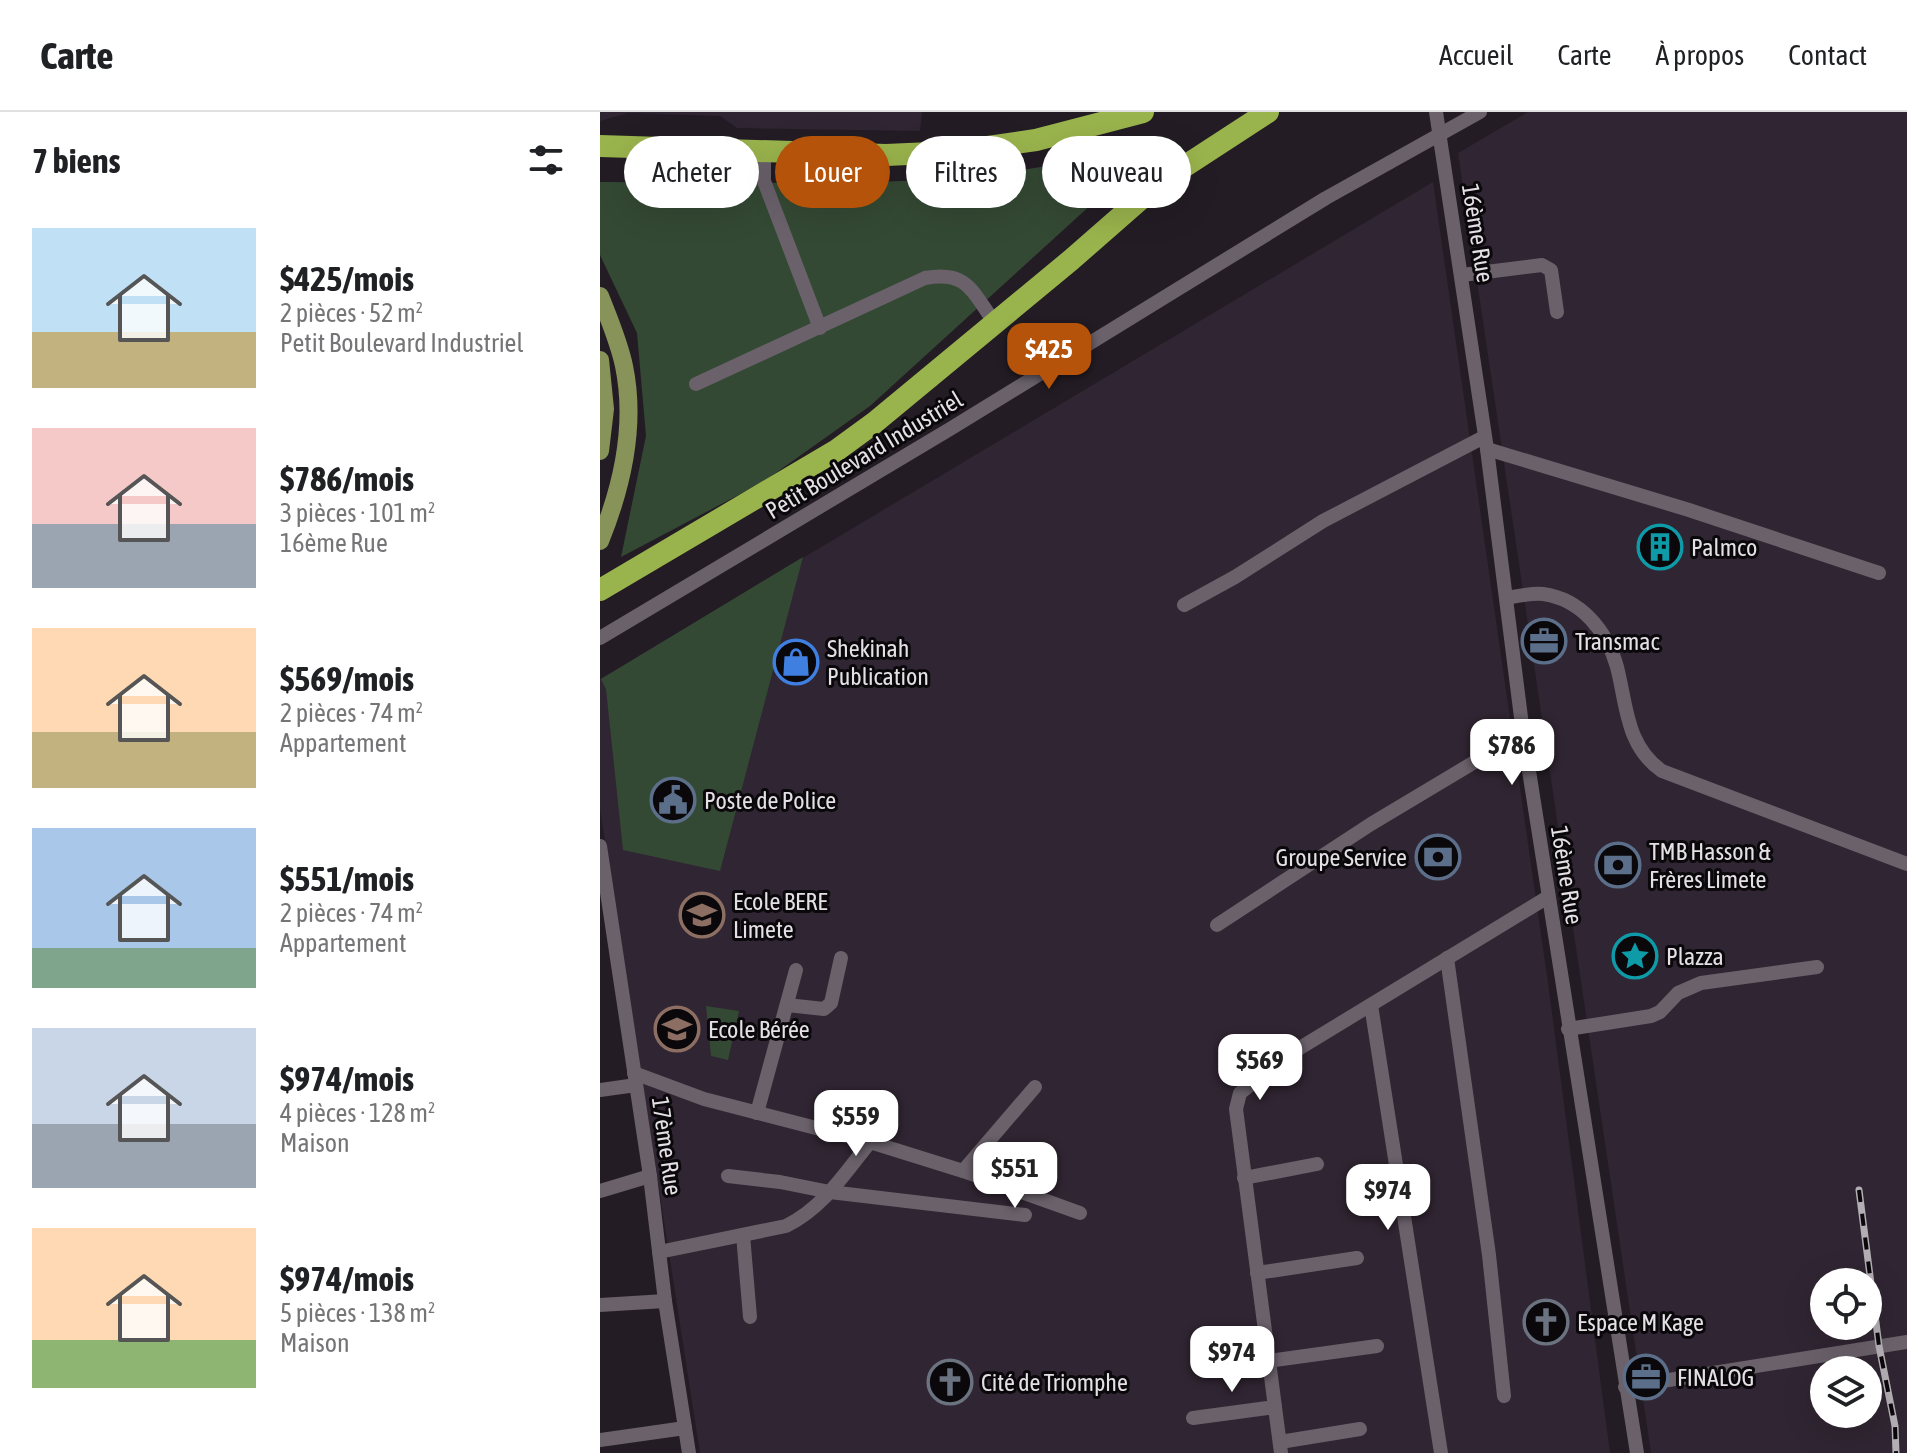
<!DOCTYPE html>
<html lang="fr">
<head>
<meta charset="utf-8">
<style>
	:root { --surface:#fff; --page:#f6f6f6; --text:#202124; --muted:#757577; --line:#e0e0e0; --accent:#b45309 }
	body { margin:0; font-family:"Asap Condensed",sans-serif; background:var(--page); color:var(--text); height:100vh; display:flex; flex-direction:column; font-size:30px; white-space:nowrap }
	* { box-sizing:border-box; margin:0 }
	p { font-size:26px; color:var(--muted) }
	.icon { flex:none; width:44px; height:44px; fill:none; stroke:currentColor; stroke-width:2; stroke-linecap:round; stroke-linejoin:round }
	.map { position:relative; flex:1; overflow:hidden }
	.details { display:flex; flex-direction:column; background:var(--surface); width:600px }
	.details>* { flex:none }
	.hud { position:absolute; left:24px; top:24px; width:760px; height:72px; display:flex; gap:16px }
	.controls { position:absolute; left:1210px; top:1156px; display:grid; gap:16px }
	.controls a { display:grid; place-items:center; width:72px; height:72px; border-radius:50%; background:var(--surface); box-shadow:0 8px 32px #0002; font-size:40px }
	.price { position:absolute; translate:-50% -68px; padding:0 18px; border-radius:16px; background:#fff; color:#222; font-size:26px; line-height:52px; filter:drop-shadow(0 2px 4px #0008) }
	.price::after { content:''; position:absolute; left:50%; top:48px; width:24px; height:18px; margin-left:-12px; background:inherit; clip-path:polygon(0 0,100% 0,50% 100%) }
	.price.selected { background:var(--accent); color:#fff }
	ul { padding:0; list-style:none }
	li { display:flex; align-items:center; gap:24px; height:200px; padding:0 32px }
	li span { display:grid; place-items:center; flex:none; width:224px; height:160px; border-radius:0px; color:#555 }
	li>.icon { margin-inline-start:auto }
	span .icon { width:96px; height:96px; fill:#fffc; stroke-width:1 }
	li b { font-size:34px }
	h2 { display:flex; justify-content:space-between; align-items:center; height:96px; padding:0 32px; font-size:34px }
	.chip { padding:0 28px; border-radius:36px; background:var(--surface); box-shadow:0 8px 32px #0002; font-size:28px; line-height:72px }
	.chip.selected { background:var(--accent); color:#fff }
	header { display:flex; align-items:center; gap:48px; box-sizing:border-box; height:112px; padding:0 40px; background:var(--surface); border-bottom:2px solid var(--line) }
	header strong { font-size:38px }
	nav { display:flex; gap:44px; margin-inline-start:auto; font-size:28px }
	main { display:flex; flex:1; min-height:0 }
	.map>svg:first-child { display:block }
	.built { fill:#302532; fill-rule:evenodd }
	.green { fill:#344934 }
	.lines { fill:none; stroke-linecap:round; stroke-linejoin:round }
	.minor { stroke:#6a616b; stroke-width:14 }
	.major { stroke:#879359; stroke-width:18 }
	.highway { stroke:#9ab44d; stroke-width:22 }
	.rail-casing { stroke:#b3aeb4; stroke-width:7 }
	.rail { stroke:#0a080b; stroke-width:4; stroke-dasharray:12; stroke-linecap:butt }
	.labels { text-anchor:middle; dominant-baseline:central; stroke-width:6; stroke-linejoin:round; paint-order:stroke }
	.street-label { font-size:24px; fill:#e5e0e6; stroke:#0a080b }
	.poi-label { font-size:24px; fill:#e5e0e6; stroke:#0a080b; text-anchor:start }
</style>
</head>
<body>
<header>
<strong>Carte</strong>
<nav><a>Accueil</a><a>Carte</a><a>À propos</a><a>Contact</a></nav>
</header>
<main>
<section class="details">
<h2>7 biens<svg class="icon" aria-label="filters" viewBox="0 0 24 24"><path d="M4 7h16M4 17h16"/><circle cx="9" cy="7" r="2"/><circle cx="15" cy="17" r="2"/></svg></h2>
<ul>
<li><span style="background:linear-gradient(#bfe0f5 65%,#c2b280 0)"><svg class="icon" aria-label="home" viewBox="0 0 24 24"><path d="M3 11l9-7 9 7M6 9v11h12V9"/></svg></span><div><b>$425/mois</b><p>2 pièces · 52 m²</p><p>Petit Boulevard Industriel</p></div></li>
<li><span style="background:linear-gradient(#f6c9c9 60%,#9aa5b1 0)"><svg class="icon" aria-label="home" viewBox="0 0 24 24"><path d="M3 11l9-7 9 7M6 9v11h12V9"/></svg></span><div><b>$786/mois</b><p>3 pièces · 101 m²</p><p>16ème Rue</p></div></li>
<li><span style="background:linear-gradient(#ffd9b3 65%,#c2b280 0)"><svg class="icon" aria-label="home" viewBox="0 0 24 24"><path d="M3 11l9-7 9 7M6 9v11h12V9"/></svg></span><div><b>$569/mois</b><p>2 pièces · 74 m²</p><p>Appartement</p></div></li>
<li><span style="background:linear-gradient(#a9c7e8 75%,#7fa58c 0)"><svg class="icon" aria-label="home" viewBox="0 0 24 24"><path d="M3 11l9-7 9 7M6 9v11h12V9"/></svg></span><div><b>$551/mois</b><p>2 pièces · 74 m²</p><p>Appartement</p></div></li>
<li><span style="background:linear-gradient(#c9d6e8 60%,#9aa5b1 0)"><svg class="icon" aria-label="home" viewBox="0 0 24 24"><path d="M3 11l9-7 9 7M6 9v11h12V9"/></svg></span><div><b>$974/mois</b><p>4 pièces · 128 m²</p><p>Maison</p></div></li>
<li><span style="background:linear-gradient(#ffd9b3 70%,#8fb573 0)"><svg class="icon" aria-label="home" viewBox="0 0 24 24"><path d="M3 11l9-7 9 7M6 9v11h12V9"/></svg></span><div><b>$974/mois</b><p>5 pièces · 138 m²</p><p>Maison</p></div></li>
</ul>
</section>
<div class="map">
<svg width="1307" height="1341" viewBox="0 0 1307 1341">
	<rect width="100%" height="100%" fill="#231c24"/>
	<g class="built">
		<path d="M 0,0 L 322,0 L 320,19 L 137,16 L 120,4 L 28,1 L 0,9 Z"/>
		<path d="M 928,0 L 1307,0 L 1307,1341 L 1051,1341 L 858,41 ZM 1224,1170 L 1268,1170 L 1268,1214 L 1224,1214 ZM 1224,1258 L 1268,1258 L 1268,1302 L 1224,1302 Z"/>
		<path d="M 833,70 L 948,871 L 1010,1341 L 100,1341 L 0,697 L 0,567 Z"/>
	</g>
	<g class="green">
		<path d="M 521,43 L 516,70 L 270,294 L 163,370 L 21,445 L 46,324 L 37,221 L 0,143 L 0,70 L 243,71 L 361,67 Z"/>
		<path d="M 203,445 L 120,759 L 23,738 L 6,577 L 1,567 Z"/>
		<path d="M 106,894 L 139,899 L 128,948 L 111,944 Z"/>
	</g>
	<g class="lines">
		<g class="minor">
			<path d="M 836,0 L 887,337 L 923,621 L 1037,1341"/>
			<path d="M 164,39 L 164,69 L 220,216"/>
			<path d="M 862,163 L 942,153 L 951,158 L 957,200"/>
			<path d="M 96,272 L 325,166 C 368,158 372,180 395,211"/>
			<path d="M 887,337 L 1089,398 L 1279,461"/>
			<path d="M 906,486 C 917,484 931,481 943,482 C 981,487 1007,519 1017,555 C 1027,594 1026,634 1062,659 L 1307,752"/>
			<path d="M 584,493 L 635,465 L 723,409 L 884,325"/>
			<path d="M 0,526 L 350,317 L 726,86 L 880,0"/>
			<path d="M 0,734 L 50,1064 L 65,1189 L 89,1341"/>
			<path d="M 617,813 L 771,712 L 923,621"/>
			<path d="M 847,846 L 889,1143 L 904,1284"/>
			<path d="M 187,893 L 224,897 L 231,891 L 241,846"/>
			<path d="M 771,893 L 841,1341"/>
			<path d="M 968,917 L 1051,904 L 1060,900 L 1078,881 L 1101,871 L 1217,855"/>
			<path d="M 34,961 L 104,987 L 270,1030 L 363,1059 L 435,975"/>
			<path d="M 0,978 L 36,973"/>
			<path d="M 157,1001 L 196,858"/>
			<path d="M 363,1059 L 480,1101"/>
			<path d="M 128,1064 L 180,1070 L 230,1080 L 425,1103"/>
			<path d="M 644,1066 L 717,1052"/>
			<path d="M 0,1079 L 50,1064"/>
			<path d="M 143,1123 L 150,1205"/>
			<path d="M 59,1140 L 186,1114 C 223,1096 245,1061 270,1030"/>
			<path d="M 657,1161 L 757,1146"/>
			<path d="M 0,1193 L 65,1189"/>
			<path d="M 668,1249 L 777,1234"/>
			<path d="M 1025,1275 L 1307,1230"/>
			<path d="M 593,1306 L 675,1295"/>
			<path d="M 0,1328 L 85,1316"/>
			<path d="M 680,1330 L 760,1317"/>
			<path d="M 681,1341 L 636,997 L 640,981 L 690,942 L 948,785"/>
		</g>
		<g class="major">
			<path d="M 0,184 C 9,207 19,230 24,254 C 36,312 22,375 0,429"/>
			<path d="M 0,248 L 5,297 L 0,339"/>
		</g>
		<g class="highway">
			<path d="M 0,34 L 286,43 L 353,40 L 436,28 L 543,0"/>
			<path d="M 0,478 L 237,338 L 274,311 L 471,148 L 559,71 L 668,0"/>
		</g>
		<g class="rail-casing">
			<path id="rail" d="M 1259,1078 L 1279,1234 L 1295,1314 L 1296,1341"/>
		</g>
		<use href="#rail" class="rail"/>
	</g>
	<defs>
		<g id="building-ring" transform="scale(2.3)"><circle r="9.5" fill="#0a080b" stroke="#0f9aa8" stroke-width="1.5"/><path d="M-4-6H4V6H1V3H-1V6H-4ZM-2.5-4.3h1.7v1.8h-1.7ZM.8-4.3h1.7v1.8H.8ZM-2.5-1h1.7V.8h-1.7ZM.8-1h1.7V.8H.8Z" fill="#0f9aa8"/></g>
		<g id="office-ring" transform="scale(2.3)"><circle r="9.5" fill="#0a080b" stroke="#5c6f8a" stroke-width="1.5"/><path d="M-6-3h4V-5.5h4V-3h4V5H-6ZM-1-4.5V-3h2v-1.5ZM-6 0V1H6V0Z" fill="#5c6f8a"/></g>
		<g id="shop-ring" transform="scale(2.3)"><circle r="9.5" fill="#0a080b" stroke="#3f7fe0" stroke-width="1.5"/><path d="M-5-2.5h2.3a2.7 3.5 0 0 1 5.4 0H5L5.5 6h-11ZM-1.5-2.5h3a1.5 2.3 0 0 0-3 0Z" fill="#3f7fe0"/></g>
		<g id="civic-ring" transform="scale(2.3)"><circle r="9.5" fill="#0a080b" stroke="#5c6f8a" stroke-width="1.5"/><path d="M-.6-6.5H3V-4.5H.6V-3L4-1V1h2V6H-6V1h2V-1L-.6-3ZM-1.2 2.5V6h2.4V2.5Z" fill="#5c6f8a"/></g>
		<g id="bank-ring" transform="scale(2.3)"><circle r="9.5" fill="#0a080b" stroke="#5c6f8a" stroke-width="1.5"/><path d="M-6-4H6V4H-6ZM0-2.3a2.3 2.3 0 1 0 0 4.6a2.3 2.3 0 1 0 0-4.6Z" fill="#5c6f8a"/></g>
		<g id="school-ring" transform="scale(2.3)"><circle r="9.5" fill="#0a080b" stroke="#8d6e63" stroke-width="1.5"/><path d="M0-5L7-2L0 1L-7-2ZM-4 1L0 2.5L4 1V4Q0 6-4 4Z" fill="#8d6e63"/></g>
		<g id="sight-ring" transform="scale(2.3)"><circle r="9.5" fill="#0a080b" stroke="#0f9aa8" stroke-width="1.5"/><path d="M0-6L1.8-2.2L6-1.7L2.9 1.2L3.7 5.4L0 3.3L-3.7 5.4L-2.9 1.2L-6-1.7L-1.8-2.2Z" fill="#0f9aa8"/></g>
		<g id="church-ring" transform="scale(2.3)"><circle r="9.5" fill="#0a080b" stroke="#6b7280" stroke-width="1.5"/><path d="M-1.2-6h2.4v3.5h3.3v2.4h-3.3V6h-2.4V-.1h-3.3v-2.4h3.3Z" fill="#6b7280"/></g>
	</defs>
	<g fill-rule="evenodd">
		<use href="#building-ring" x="1060" y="435"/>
		<use href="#office-ring" x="944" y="529"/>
		<use href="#shop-ring" x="196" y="550"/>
		<use href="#civic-ring" x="73" y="688"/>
		<use href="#bank-ring" x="838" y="745"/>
		<use href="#bank-ring" x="1018" y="753"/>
		<use href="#school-ring" x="102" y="803"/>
		<use href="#sight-ring" x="1035" y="844"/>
		<use href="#school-ring" x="77" y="917"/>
		<use href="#church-ring" x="946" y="1210"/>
		<use href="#office-ring" x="1046" y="1265"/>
		<use href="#church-ring" x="350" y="1270"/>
	</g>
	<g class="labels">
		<g class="street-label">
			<text transform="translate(878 121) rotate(81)">16ème Rue</text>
			<text transform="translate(264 343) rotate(-31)">Petit Boulevard Industriel</text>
			<text transform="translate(967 763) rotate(81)">16ème Rue</text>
			<text transform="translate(67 1034) rotate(82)">17ème Rue</text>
		</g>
		<g class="poi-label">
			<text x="1091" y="435">Palmco</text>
			<text x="975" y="529">Transmac</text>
			<text x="227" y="536">Shekinah<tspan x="227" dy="28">Publication</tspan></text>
			<text x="104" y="688">Poste de Police</text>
			<text x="1049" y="739">TMB Hasson &amp;<tspan x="1049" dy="28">Frères Limete</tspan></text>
			<text x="807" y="745" text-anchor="end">Groupe Service</text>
			<text x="133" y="789">Ecole BERE<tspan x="133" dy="28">Limete</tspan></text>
			<text x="1066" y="844">Plazza</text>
			<text x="108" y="917">Ecole Bérée</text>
			<text x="977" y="1210">Espace M Kage</text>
			<text x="1077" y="1265">FINALOG</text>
			<text x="381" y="1270">Cité de Triomphe</text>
		</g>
	</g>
</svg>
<div class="controls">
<a><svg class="icon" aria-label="locate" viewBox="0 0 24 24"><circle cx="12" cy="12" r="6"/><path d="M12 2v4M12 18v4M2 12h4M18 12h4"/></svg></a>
<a><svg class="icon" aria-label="layers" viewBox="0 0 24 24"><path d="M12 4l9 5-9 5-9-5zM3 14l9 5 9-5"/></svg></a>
</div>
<b class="price selected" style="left:449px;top:279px">$425</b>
<b class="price" style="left:912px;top:675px">$786</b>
<b class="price" style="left:660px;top:990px">$569</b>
<b class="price" style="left:256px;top:1046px">$559</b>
<b class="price" style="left:415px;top:1098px">$551</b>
<b class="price" style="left:788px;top:1120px">$974</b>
<b class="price" style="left:632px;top:1282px">$974</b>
<div class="hud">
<a class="chip">Acheter</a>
<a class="chip selected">Louer</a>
<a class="chip">Filtres</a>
<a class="chip">Nouveau</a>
</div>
</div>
</main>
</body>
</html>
